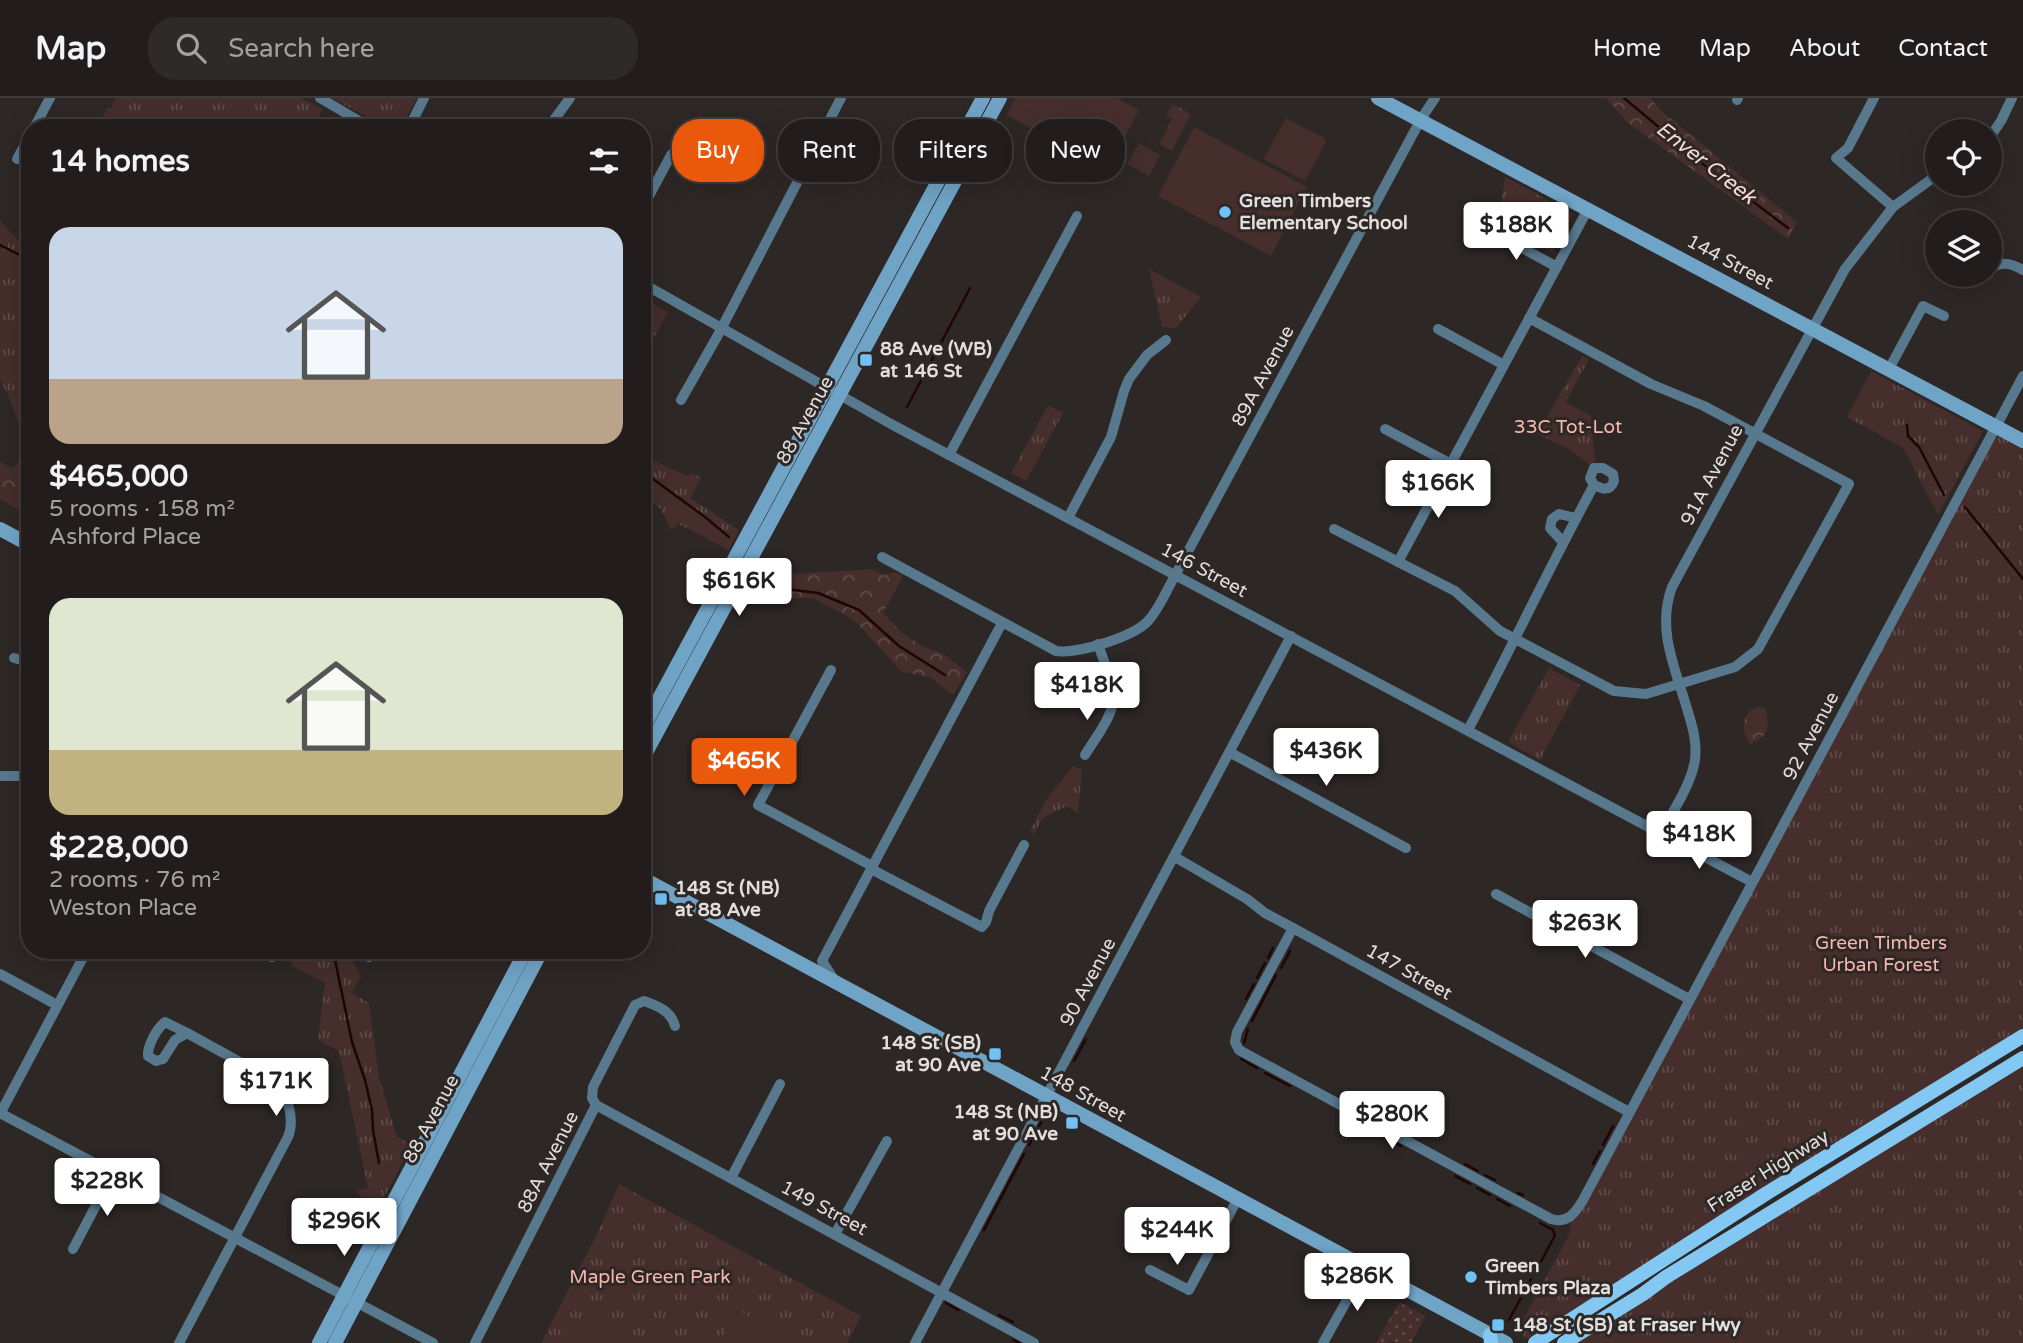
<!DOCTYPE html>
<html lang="en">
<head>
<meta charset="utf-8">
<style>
	:root { --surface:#221d1c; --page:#2e2a29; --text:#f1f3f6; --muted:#a2a2a3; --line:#3f3b3b; --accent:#ea580c }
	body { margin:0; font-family:"Varela Round",sans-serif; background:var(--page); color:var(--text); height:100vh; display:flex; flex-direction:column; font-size:26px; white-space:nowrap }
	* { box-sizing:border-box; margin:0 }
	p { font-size:23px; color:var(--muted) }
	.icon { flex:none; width:38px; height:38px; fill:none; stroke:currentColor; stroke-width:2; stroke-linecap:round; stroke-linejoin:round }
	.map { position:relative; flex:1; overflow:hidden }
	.side { position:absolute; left:21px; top:21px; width:630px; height:840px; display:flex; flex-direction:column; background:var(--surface); border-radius:28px; box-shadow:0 7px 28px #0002,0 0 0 2px var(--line) }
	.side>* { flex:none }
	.guide { position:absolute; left:672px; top:21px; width:665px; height:63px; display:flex; gap:14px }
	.tools { position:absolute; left:1925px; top:21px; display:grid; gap:14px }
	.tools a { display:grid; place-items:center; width:77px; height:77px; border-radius:50%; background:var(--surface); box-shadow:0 7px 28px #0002,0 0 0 2px var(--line); font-size:35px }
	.price { position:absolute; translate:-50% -60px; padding:0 16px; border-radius:7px; background:#fff; color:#222; font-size:23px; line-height:46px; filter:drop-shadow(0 2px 4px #0008) }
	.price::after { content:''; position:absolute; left:50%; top:42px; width:21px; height:16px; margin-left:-10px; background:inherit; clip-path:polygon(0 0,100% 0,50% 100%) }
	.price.on { background:var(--accent); color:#fff }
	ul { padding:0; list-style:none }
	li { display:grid; align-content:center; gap:14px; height:371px; padding:0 28px }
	li span { display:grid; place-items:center; height:217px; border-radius:21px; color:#555 }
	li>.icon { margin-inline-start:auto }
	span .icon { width:126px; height:126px; fill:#fffc; stroke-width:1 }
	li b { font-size:30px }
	h2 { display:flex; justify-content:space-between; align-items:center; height:84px; padding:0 28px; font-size:30px }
	.pill { padding:0 24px; border-radius:28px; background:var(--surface); box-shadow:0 7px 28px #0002,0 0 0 2px var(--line); font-size:24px; line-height:63px }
	.pill.on { background:var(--accent); color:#fff }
	header { display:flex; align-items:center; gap:42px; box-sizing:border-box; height:98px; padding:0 35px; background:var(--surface); border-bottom:2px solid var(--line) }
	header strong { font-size:33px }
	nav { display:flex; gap:38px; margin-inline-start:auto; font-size:24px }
	.search { width:490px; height:63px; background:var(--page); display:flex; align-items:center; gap:18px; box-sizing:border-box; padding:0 24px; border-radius:28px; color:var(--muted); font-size:26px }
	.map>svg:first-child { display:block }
	.grass { fill:url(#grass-dots) }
	.forest { fill:url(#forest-crowns) }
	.park { fill:url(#park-tufts) }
	.garden { fill:#452e2b }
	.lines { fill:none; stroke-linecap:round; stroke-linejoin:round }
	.stream { stroke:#200504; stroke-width:2.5 }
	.street { stroke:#58788d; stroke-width:10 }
	.secondary { stroke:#70a4c6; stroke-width:14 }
	.primary { stroke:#83c7f3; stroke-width:14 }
	.poi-dot { fill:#70c1f4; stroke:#2d2726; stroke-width:2.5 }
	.labels { text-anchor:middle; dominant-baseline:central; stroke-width:6; stroke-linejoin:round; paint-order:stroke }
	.poi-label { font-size:19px; font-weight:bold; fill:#e3dede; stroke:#2d2726; text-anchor:start }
	.street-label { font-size:19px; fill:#e3dede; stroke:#2d2726 }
	.park-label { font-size:19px; fill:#f9b6ae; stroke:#2d2726 }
	.water-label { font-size:21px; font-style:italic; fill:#f6dad6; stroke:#2d2726 }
</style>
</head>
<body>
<header>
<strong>Map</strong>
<div class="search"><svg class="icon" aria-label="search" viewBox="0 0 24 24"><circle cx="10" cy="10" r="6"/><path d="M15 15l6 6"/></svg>Search here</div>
<nav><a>Home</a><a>Map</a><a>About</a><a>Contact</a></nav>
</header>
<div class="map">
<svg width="2023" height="1245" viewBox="0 0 2023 1245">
	<defs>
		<pattern id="grass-dots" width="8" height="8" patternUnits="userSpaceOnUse" patternTransform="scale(1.75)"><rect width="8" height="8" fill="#452e2b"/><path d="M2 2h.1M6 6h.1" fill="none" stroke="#604c49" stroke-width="1.8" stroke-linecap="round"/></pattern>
		<pattern id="forest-crowns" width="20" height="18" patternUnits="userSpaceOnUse" patternTransform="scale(1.75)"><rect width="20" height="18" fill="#452e2b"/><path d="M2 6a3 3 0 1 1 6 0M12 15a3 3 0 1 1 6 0" fill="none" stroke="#604c49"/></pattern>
		<pattern id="park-tufts" width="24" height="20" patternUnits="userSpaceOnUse" patternTransform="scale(1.75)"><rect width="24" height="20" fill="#452e2b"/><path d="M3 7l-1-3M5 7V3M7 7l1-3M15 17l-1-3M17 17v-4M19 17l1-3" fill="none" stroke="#604c49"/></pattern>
	</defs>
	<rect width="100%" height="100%" fill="#2d2726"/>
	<path class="grass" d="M 1399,1204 L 1426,1218 L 1411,1245 L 1395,1245 L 1390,1243 L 1388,1245 L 1376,1245 Z"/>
	<g class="forest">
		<path d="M 1606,0 L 1651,0 L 1659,11 L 1797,124 L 1788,141 L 1628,25 Z"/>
		<path d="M 0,123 L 18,142 L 30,139 L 30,390 L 21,413 L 0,401 L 0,363 L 8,369 L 13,370 L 18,364 L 29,341 L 20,329 L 8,297 Z"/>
		<path d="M 762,459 L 794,476 L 872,471 L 884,477 L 895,474 L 903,478 L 883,515 L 902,535 L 922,548 L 945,557 L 967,574 L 953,597 L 930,579 L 902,574 L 854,522 L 813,500 L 768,501 L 745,490 Z"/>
		<path d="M 1756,609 L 1765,610 C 1771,627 1768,640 1750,646 C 1740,633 1742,616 1756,609 Z"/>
	</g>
	<g class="park">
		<path d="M 116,0 L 301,0 L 323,11 L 312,30 L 96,30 L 108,9 L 111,10 Z"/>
		<path d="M 332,0 L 417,0 L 400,30 L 381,30 L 380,26 Z"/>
		<path d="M 1173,6 L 1191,16 L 1172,53 L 1159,46 L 1172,21 L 1166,17 Z"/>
		<path d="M 1505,79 L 1573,116 L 1553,155 L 1510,132 L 1506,123 L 1499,118 Z"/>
		<path d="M 0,123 L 18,142 L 30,139 L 30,329 L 22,323 L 0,282 Z"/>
		<path d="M 1149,171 L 1201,199 L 1176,230 L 1162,229 Z"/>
		<path d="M 653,206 L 668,214 L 642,261 L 642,225 Z"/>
		<path d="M 1582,258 L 1589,261 L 1566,304 L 1591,318 L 1595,364 L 1590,367 L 1569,351 L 1537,336 Z"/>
		<path d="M 1871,273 L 1983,333 L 1938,417 L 1903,350 L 1847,319 Z"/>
		<path d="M 1048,307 L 1063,315 L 1026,383 L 1011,375 Z"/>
		<path d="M 2000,337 L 2023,345 L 2023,935 L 1534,1239 L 1523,1241 L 1520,1228 L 1569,1137 L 1571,1124 L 1580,1114 L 1995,341 Z"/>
		<path d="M 642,357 L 687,378 L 693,375 L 701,380 L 690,400 L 739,432 L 729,452 L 677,425 L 672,433 L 660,410 L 642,399 Z"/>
		<path d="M 1549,570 L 1580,587 L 1540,662 L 1508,644 Z"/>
		<path d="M 1073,668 L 1082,672 L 1078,715 L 1066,708 L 1042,721 L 1034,736 L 1030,733 L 1046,702 Z"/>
		<path d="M 302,852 L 348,852 L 361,878 L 352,895 L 369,905 L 379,979 L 397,1039 L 412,1047 L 374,1118 L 371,1103 L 362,1100 L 357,1093 L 368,1090 L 339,953 L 318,942 L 325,885 L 292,868 L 293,857 Z"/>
		<path d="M 2023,962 L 2023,1245 L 1575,1245 L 1602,1231 L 1647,1198 Z"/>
		<path d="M 619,1086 L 861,1218 L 847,1245 L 541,1245 L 599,1132 Z"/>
	</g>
	<g class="garden">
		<path d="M 1015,0 L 1117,0 L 1139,12 L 1108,71 L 1006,17 Z"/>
		<path d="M 1286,20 L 1324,40 L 1326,44 L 1305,83 L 1263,61 Z"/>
		<path d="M 1194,29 L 1307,89 L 1271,158 L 1158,98 Z"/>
		<path d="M 1139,45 L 1160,57 L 1149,78 L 1127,66 Z"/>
		<path d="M 738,1212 L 791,1243 L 790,1245 L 718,1245 Z"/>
		<path d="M 585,1214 L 626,1236 L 621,1245 L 593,1245 L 573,1234 Z"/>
	</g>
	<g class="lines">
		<g class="stream">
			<path d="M 1624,0 L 1703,66 L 1788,130"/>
			<path d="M 0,147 L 30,162"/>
			<path d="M 907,309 L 970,190"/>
			<path d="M 1907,327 L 1908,338 L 1919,349 L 1944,397"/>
			<path d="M 642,373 L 705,419 L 729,439"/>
			<path d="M 1965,409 L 2023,481"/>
			<path d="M 758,474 L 785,491 L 818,495 L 859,512 L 899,548 L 945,577"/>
			<path d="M 333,852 L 352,944 L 365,982 L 372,1012 L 373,1032 L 379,1065"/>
			<path d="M 1268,860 L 1273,850"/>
			<path d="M 1281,870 L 1290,853"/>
			<path d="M 1257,880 L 1265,865"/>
			<path d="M 1246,901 L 1254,886"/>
			<path d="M 1252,923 L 1276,877"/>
			<path d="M 1244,945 L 1248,931"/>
			<path d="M 1241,961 L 1257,970"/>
			<path d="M 1074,963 L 1086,941"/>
			<path d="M 1265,975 L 1290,988"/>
			<path d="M 1375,1034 L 1401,1048"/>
			<path d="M 1029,1047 L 1044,1019"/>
			<path d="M 1603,1047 L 1613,1028"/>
			<path d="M 1465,1066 L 1478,1073"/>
			<path d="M 1593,1066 L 1600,1053"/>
			<path d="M 1485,1077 L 1495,1082"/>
			<path d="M 1455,1078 L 1470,1086"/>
			<path d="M 1477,1090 L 1490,1097"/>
			<path d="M 1518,1095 L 1523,1097"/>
			<path d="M 1497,1101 L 1510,1108"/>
			<path d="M 984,1132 L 1024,1056"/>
			<path d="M 1535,1175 L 1555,1137 L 1553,1132 L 1540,1125"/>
			<path d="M 946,1205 L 958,1212"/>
			<path d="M 999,1217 L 1013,1224"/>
			<path d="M 1509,1222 L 1531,1181"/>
			<path d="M 1013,1242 L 1019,1245"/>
		</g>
		<g class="street">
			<path d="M 320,0 L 371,30"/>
			<path d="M 1874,0 L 1848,50 L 1836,60 L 1893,109"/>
			<path d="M 1737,2 L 1738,0"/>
			<path d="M 34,30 L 50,0"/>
			<path d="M 409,30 L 424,0"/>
			<path d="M 548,30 L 570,0"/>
			<path d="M 1990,39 L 2001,23 L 2012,0"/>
			<path d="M 17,61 L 30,38"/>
			<path d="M 642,111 L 671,57 L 689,43"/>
			<path d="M 1489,132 L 1557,169"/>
			<path d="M 1990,171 C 2002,163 2010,165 2023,172"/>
			<path d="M 642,185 L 891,326 L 1752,784"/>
			<path d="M 1438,231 L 1504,267"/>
			<path d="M 1889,271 L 1923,208 L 1944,218"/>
			<path d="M 681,302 L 718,237 L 841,0"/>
			<path d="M 1385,331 L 1451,366"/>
			<path d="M 949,357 L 1077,118"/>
			<path d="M 1068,420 L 1111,339 L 1124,293 L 1129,281 L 1147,257 L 1166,242"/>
			<path d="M 1334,431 L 1455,493 L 1500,533 L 1614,593 L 1646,596 L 1735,569 L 1758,551 L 1849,386 L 1704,308 L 1651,286 L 1529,220"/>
			<path d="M 1563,444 L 1550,430 L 1552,421 L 1559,416 L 1576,420"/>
			<path d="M 882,459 L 1056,553 C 1078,556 1133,539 1148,523 C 1158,512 1164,498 1171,485 L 1421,21 L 1435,0"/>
			<path d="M 1398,464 L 1588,111"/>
			<path d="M 14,560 L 30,564"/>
			<path d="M 831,572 L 758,707 L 872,768"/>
			<path d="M 1468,632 C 1511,551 1550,468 1594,387 C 1602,391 1610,394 1614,383 L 1613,376 L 1603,370 L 1594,370 L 1590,380 L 1594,387"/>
			<path d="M 1231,655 L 1406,750"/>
			<path d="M 1085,657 C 1093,643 1106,628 1111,612 C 1118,592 1104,565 1098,546"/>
			<path d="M 0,678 L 30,678"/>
			<path d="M 1661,735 C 1673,713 1691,687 1695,662 C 1697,645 1693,630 1688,614 C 1676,572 1656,532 1672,489 L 1845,171 L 1893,109 L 1937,77"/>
			<path d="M 1175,759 L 1247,801 L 1265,815 L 1293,830 L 1629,1014"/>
			<path d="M 871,771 L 982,829 L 986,824 L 989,813 L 1024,747"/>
			<path d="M 1496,796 L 1689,901"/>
			<path d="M 1293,830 L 1237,934 L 1235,944 L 1239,952 L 1551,1121 C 1568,1126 1575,1115 1583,1102 L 2023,278"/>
			<path d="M 262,852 L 272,859"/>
			<path d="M 369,859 L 377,852"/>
			<path d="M 0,876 L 57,907"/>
			<path d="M 835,883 L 822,863 L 1002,525"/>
			<path d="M 165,924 L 187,935 L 175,942 L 163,961 L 156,963 L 148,958 C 147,948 157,930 165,924 Z"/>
			<path d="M 596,1007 L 1034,1245"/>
			<path d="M 596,1007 L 592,1000 L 593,989 L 635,907 L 644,903 C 658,908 671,913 675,928"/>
			<path d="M 0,1015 L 433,1245"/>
			<path d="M 0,1016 L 87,852"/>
			<path d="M 731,1080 L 780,986"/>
			<path d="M 835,1136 L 887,1043"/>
			<path d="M 73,1151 L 113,1075"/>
			<path d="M 1150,1172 L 1189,1192 L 1237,1102"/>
			<path d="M 179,1245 L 288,1039 C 295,1022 288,1000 278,985 L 187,935"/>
			<path d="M 475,1245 L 596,1007"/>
			<path d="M 915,1245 L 1291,538"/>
			<path d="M 1323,1245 L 1365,1170"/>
		</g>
		<g class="secondary">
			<path d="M 1378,0 L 2023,343"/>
			<path d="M 0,431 L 30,447"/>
			<path d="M 642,632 L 983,0"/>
			<path d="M 642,662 L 1000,0"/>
			<path d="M 642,780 L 1506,1245"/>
			<path d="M 319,1245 L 526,852"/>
			<path d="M 335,1245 L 542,852"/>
		</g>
		<g class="primary">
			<path d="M 1490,1237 L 1491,1245"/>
			<path d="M 1535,1245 L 1767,1095 L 2023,938"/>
			<path d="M 1564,1245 L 1643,1196 L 1666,1179 L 2023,960"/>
		</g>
	</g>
	<g class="poi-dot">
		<circle cx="1225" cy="114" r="7"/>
		<rect x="859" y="255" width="14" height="14" rx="3.5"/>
		<rect x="654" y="794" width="14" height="14" rx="3.5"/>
		<rect x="988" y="949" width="14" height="14" rx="3.5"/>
		<rect x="1065" y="1018" width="14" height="14" rx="3.5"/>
		<circle cx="1471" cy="1179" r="7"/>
		<rect x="1491" y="1220" width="14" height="14" rx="3.5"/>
	</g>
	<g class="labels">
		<g class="poi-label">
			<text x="1239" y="103">Green Timbers<tspan x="1239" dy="22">Elementary School</tspan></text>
			<text x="880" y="251">88 Ave (WB)<tspan x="880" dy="22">at 146 St</tspan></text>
			<text x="675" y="790">148 St (NB)<tspan x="675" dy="22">at 88 Ave</tspan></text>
			<text x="981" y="945" text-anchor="end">148 St (SB)<tspan x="981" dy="22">at 90 Ave</tspan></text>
			<text x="1058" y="1014" text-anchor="end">148 St (NB)<tspan x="1058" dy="22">at 90 Ave</tspan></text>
			<text x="1485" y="1168">Green<tspan x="1485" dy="22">Timbers Plaza</tspan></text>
			<text x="1512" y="1227">148 St (SB) at Fraser Hwy</text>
		</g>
		<g class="street-label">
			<text transform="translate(1730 164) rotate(28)">144 Street</text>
			<text transform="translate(1263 278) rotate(-62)">89A Avenue</text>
			<text transform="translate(805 322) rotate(-61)">88 Avenue</text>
			<text transform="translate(1712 377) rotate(-62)">91A Avenue</text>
			<text transform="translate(1204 472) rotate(28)">146 Street</text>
			<text transform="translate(1811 638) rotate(-62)">92 Avenue</text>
			<text transform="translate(1409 874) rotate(29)">147 Street</text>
			<text transform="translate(1088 884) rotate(-62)">90 Avenue</text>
			<text transform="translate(1083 996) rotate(29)">148 Street</text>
			<text transform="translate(431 1021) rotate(-62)">88 Avenue</text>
			<text transform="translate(548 1064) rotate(-63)">88A Avenue</text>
			<text transform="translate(1768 1073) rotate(-32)">Fraser Highway</text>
			<text transform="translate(824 1110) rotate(28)">149 Street</text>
		</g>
		<g class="park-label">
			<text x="1568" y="329">33C Tot-Lot</text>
			<text x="1881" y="845">Green Timbers<tspan x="1881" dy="22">Urban Forest</tspan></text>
			<text x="650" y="1179">Maple Green Park</text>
		</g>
		<g class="water-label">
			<text transform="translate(1706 65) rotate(38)">Enver Creek</text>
		</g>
	</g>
</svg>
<div class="tools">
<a><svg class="icon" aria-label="locate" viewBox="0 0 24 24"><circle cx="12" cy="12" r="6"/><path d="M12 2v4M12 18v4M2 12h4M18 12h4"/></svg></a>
<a><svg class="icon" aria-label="layers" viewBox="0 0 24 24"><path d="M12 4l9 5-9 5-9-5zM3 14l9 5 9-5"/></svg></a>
</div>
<b class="price" style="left:1516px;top:164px">$188K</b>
<b class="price" style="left:1438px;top:422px">$166K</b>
<b class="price" style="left:739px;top:520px">$616K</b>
<b class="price" style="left:1087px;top:624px">$418K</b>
<b class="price" style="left:1326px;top:690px">$436K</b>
<b class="price on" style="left:744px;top:700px">$465K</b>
<b class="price" style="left:1699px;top:773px">$418K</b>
<b class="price" style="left:1585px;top:862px">$263K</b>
<b class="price" style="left:276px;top:1020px">$171K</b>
<b class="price" style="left:1392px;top:1053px">$280K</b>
<b class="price" style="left:107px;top:1120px">$228K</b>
<b class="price" style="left:344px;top:1160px">$296K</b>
<b class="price" style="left:1177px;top:1169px">$244K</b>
<b class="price" style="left:1357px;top:1215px">$286K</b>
<div class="guide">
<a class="pill on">Buy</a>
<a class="pill">Rent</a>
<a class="pill">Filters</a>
<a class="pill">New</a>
</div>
<section class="side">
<h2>14 homes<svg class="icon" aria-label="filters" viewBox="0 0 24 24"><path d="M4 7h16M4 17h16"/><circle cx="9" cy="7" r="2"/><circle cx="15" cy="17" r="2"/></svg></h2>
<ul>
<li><span style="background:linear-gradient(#c9d6e8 70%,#b9a48a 0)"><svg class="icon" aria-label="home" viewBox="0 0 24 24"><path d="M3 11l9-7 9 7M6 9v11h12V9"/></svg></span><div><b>$465,000</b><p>5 rooms · 158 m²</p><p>Ashford Place</p></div></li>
<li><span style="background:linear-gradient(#dfe7d0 70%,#c2b280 0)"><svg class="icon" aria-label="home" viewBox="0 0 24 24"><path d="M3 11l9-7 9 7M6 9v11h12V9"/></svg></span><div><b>$228,000</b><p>2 rooms · 76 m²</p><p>Weston Place</p></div></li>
</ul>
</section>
</div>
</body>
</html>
